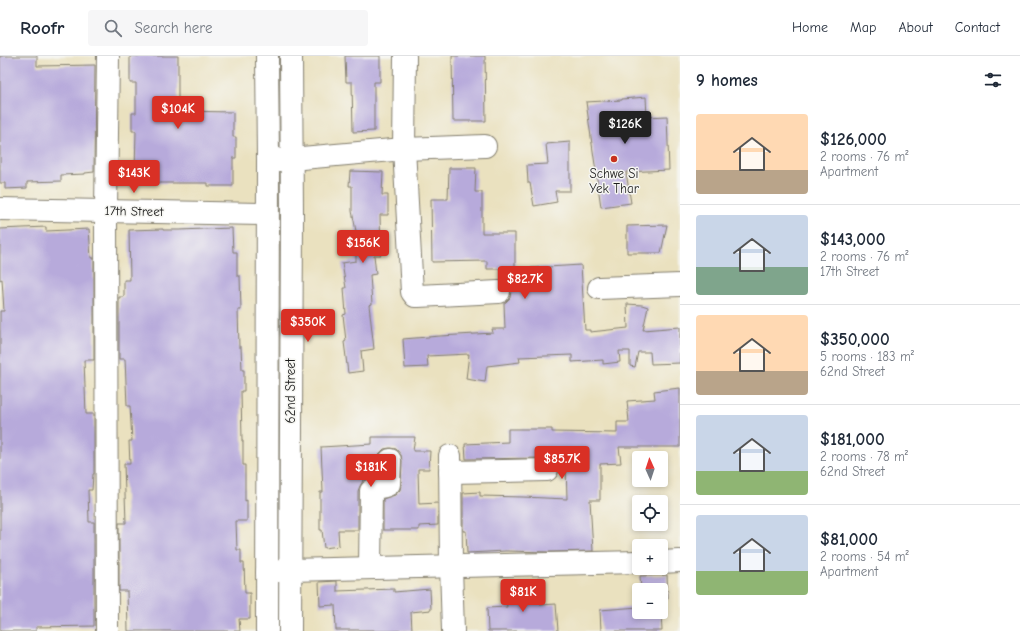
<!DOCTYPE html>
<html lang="en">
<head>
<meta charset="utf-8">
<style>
	:root { --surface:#fff; --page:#f6f6f7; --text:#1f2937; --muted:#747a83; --line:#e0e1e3; --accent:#d93025 }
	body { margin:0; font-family:"Comic Neue",sans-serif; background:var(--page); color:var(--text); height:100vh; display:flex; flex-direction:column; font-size:15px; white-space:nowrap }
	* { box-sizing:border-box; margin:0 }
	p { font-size:13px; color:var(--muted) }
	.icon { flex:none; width:22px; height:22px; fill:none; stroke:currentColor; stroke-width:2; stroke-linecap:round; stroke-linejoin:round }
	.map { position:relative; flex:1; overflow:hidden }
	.drawer { display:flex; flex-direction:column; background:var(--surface); width:340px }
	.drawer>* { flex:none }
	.needle { width:26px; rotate:357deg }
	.controls { position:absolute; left:632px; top:395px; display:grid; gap:8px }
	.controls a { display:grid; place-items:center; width:36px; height:36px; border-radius:4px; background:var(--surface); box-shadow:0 2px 6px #0003; font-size:20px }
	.price { position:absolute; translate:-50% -34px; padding:0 9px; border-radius:4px; background:var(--accent); color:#fff; font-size:13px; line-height:26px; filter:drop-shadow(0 1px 2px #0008) }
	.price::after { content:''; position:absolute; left:50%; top:24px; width:12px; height:9px; margin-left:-6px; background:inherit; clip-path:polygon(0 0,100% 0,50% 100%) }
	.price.active { background:#222; color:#fff }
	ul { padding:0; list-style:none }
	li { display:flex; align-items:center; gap:12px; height:100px; padding:0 16px }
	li+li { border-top:1px solid var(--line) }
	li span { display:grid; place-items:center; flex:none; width:112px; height:80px; border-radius:4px; color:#555 }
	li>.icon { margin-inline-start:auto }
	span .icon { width:48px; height:48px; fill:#fffc; stroke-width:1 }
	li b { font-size:17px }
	h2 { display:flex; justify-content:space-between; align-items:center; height:48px; padding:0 16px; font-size:17px }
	header { display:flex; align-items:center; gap:24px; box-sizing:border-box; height:56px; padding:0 20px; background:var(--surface); border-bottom:1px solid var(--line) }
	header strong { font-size:19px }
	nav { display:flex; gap:22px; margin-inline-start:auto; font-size:14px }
	.search { width:280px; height:36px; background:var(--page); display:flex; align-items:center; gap:10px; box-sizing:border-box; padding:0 14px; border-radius:4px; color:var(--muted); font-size:15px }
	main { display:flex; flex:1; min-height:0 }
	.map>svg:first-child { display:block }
	.building { fill:#b7aadb }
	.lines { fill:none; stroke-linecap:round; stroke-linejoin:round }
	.minor-casing { stroke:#837e6e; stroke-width:24 }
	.major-casing { stroke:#837e6e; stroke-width:24 }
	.minor { stroke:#fff; stroke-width:22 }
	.major { stroke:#fff; stroke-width:22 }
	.poi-dot { fill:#c8321e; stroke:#f6f6f2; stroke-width:1.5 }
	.labels { text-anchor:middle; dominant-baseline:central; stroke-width:3; stroke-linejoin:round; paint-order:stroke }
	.poi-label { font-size:13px; fill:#1c1c1c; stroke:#f6f6f2 }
	.street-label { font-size:13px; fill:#1c1c1c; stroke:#f6f6f2 }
</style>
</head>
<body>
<header>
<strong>Roofr</strong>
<div class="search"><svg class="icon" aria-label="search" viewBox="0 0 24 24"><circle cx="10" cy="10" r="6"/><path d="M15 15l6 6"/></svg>Search here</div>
<nav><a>Home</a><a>Map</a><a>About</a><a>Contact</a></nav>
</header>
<main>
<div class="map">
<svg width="680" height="575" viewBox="0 0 680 575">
	<rect width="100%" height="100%" fill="#f6f6f2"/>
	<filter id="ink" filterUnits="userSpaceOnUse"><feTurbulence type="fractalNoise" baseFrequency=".025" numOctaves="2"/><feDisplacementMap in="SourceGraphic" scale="8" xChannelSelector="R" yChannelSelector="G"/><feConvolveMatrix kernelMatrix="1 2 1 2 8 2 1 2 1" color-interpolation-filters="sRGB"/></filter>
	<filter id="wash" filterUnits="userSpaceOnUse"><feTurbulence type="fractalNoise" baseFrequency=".012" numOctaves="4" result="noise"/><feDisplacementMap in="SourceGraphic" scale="16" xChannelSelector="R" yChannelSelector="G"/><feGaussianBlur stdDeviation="0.9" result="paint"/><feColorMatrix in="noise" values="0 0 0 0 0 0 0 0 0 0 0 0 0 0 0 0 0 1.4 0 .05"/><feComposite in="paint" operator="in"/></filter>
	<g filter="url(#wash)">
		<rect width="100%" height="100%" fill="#eae1bf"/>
		<g id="blocks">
			<g class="building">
				<path d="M 0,0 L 37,0 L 37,10 L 95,9 L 94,116 L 85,117 L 85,118 L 61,119 L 61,125 L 27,126 L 27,132 L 5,133 L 5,127 L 0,127 Z"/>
				<path d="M 130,0 L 178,0 L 178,55 L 233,56 L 233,81 L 236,81 L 236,102 L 233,102 L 233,130 L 208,130 L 208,127 L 157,127 L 157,115 L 135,115 L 136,75 L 132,75 L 132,57 L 136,57 L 136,27 L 130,27 Z"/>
				<path d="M 345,0 L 380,0 L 380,26 L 374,26 L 374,75 L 353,76 L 352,26 L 346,26 Z"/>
				<path d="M 452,0 L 485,0 L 486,65 L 453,65 Z"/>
				<path d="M 646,41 L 647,61 L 667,60 L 669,114 L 626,116 L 631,147 L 601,151 L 586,46 L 622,44 L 622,43 Z"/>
				<path d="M 570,86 L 570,135 L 555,135 L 557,146 L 534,150 L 530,127 L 528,127 L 527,109 L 548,108 L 546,88 Z"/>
				<path d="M 449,112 L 476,112 L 475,136 L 482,136 L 482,177 L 515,177 L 515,213 L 581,209 L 585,274 L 590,274 L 590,276 L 628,272 L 627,248 L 642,249 L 648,251 L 643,274 L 680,271 L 680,307 L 651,308 L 650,296 L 638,296 L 635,311 L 630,310 L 630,295 L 619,295 L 620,306 L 603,308 L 603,304 L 572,306 L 572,299 L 519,301 L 520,306 L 487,310 L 485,326 L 466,323 L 469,298 L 427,300 L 428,311 L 405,312 L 403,283 L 440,280 L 493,277 L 492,273 L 505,273 L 504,247 L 506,246 L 510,242 L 511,235 L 509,229 L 505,225 L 503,224 L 502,213 L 509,213 L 487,213 L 487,205 L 432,206 L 431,143 L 448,143 Z"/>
				<path d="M 350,115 L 383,116 L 382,139 L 388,139 L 388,159 L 380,159 L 381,199 L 374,199 L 376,218 L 370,219 L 372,248 L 369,249 L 374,293 L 361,295 L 363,315 L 348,317 L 344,286 L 346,285 L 343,259 L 346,258 L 344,232 L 346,232 L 342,207 L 356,205 L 356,175 L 352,155 L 352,130 L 349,130 Z"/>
				<path d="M 667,169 L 661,197 L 627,197 L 627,170 Z"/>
				<path d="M 46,171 L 46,175 L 89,173 L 91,202 L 94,202 L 94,304 L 84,304 L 86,358 L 94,358 L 94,418 L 93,418 L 92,434 L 88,434 L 89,466 L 94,466 L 94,570 L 36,571 L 36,575 L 0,575 L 0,255 L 4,255 L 2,223 L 0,224 L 0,173 Z"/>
				<path d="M 232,172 L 233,196 L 237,196 L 237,220 L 240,220 L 241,254 L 238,254 L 239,291 L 241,291 L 242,314 L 244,314 L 244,335 L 241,335 L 242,385 L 243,385 L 243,409 L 245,409 L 245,445 L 247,444 L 247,465 L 236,465 L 237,494 L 241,494 L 241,507 L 244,507 L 245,537 L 250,537 L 250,563 L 239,563 L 240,575 L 128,575 L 127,535 L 119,535 L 119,467 L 126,467 L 124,408 L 130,408 L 129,385 L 132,385 L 130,350 L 127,350 L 125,303 L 119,303 L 119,241 L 124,241 L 124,224 L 130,224 L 129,174 L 163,173 L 163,174 L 179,174 Z"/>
				<path d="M 680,332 L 680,391 L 619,391 L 621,407 L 600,408 L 600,444 L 590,444 L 593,495 L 550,496 L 506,495 L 467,497 L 466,475 L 463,475 L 463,437 L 480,436 L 480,440 L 523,441 L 567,443 L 566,409 L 558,410 L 557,407 L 553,403 L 547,402 L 466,403 L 465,388 L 508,386 L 508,373 L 552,373 L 552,376 L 617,377 L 617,366 L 629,366 L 627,345 L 655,343 L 654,335 Z"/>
				<path d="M 372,381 L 415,381 L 413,395 L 430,395 L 429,413 L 418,413 L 419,448 L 438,447 L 438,469 L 419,470 L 419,474 L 383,474 L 383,443 L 395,439 L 400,434 L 401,429 L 402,405 L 401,399 L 396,393 L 390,392 L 384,393 L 379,398 L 378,403 L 377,419 L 367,422 L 363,425 L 360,430 L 358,435 L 358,474 L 338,474 L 339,490 L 324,492 L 322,474 L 320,474 L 320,436 L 323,436 L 321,391 L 372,388 Z"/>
				<path d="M 667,519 L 668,542 L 661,542 L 661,534 L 641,534 L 640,520 Z"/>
				<path d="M 337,525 L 337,535 L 394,533 L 394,536 L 430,533 L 431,554 L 411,556 L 412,574 L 393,575 L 375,575 L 374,574 L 336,574 L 335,549 L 320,550 L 319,526 Z"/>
				<path d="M 540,532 L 541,549 L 556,548 L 558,575 L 488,575 L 487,552 L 507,551 L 505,534 Z"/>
				<path d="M 639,551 L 639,556 L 661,556 L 662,575 L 601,575 L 600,554 Z"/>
			</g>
		</g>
	</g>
	<g filter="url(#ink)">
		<use href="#blocks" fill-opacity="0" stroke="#837e6e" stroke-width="1"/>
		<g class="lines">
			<g class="minor-casing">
				<g id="minor">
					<path d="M 405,0 L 404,93 L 412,236 L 415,240 L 418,240 L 499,236"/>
					<path d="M 268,105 L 404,93 L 485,90"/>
					<path d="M 0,153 L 267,158"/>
					<path d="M 599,232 L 680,229"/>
					<path d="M 450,400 L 451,510 L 453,575"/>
					<path d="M 450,416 L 547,414"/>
					<path d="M 661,506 L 680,505"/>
					<path d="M 370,512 L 371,435 C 376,430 383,432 389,428 L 390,404"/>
					<path d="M 267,516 L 289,514 L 639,506"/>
					<path d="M 107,575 L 106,154 L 108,0"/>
				</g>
			</g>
			<g class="major-casing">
				<g id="major">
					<path d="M 267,575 L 268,105 L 267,0"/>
					<path d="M 290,575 L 292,160 L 291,0"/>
				</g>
			</g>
			<use href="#minor" class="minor"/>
			<use href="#major" class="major"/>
		</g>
	</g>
	<circle class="poi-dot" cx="614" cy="103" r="4"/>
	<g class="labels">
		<g class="poi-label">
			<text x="614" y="117">Schwe Si<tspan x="614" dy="15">Yek Thar</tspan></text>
		</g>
		<g class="street-label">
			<text transform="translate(134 155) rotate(1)">17th Street</text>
			<text transform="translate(290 335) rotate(-90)">62nd Street</text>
		</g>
	</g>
</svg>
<div class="controls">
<a><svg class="needle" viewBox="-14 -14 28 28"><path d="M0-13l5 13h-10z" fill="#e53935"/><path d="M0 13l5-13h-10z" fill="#747a83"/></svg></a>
<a><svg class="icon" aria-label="locate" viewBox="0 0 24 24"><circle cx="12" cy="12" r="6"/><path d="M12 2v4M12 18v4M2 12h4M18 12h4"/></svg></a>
<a>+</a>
<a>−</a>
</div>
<b class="price" style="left:178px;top:74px">$104K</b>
<b class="price active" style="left:625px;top:89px">$126K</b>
<b class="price" style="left:134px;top:138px">$143K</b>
<b class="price" style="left:363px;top:208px">$156K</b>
<b class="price" style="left:525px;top:244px">$82.7K</b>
<b class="price" style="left:308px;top:287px">$350K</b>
<b class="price" style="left:562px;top:424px">$85.7K</b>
<b class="price" style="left:371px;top:432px">$181K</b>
<b class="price" style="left:523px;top:557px">$81K</b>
</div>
<section class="drawer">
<h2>9 homes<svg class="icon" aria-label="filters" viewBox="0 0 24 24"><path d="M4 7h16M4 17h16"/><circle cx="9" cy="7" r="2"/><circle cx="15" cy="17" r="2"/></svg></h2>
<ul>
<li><span style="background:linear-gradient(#ffd9b3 70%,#b9a48a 0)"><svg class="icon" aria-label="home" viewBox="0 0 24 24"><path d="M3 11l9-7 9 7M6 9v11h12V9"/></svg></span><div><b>$126,000</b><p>2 rooms · 76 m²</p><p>Apartment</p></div></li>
<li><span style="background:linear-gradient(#c9d6e8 65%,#7fa58c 0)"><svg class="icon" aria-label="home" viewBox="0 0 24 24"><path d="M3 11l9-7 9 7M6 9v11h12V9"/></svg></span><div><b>$143,000</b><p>2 rooms · 76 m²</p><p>17th Street</p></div></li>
<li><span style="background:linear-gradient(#ffd9b3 70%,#b9a48a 0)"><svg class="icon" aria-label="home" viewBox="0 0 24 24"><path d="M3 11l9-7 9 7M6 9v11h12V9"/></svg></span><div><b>$350,000</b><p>5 rooms · 183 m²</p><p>62nd Street</p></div></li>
<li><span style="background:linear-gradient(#c9d6e8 70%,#8fb573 0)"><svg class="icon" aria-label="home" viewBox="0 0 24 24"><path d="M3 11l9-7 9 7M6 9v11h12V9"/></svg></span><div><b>$181,000</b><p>2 rooms · 78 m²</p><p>62nd Street</p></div></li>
<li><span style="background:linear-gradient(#c9d6e8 70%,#8fb573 0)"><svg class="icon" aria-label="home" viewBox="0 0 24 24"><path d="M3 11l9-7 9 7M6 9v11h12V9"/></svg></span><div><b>$81,000</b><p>2 rooms · 54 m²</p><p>Apartment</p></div></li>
</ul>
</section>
</main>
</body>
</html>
